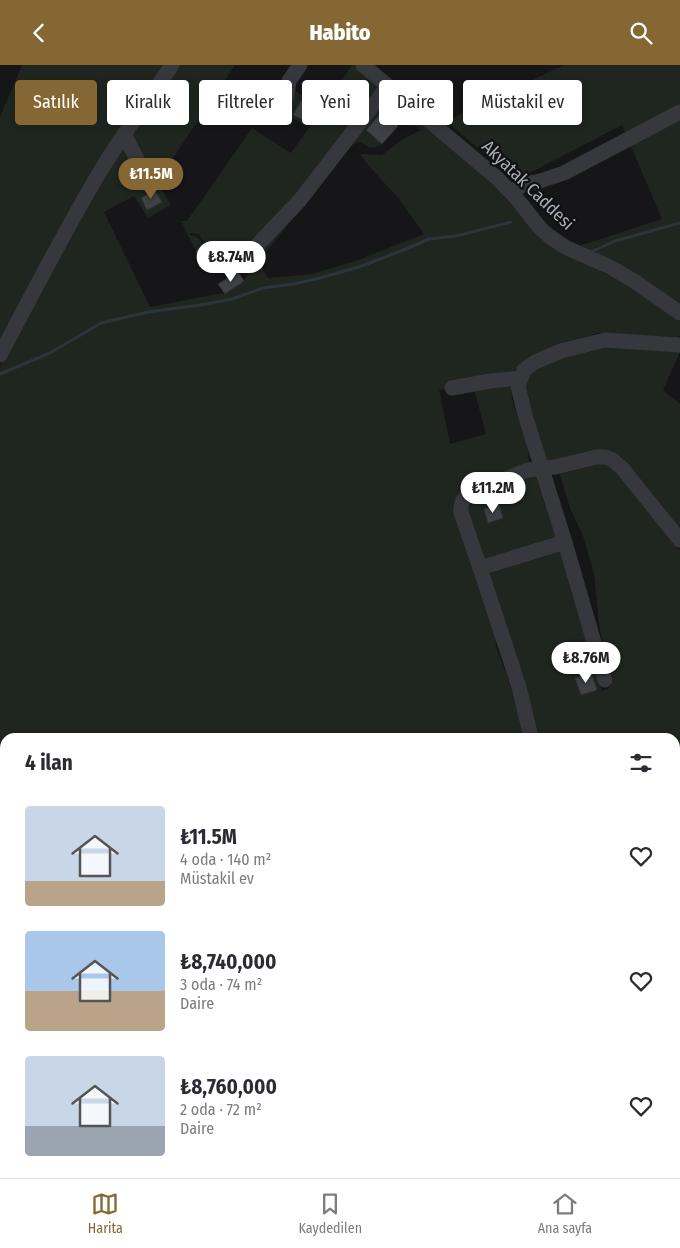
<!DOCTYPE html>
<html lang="tr">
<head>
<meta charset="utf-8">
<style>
	:root { --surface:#fff; --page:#f2f2f3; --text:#2b2b33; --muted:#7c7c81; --line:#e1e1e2; --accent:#856733 }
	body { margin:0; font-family:"Fira Sans Condensed",sans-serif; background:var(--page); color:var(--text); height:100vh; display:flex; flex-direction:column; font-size:19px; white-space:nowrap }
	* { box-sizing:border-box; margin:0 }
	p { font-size:16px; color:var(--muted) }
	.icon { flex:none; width:28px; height:28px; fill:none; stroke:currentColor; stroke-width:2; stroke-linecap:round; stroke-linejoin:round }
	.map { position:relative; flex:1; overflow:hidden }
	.side { position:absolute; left:0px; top:668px; width:680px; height:446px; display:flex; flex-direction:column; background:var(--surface); border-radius:15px 15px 0 0; box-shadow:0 2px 8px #0003 }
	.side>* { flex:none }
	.banner { position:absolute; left:15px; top:15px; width:650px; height:45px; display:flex; gap:10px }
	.price { position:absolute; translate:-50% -42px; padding:0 11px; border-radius:18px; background:#fff; color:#222; font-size:16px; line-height:32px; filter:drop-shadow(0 1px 2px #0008) }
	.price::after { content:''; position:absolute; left:50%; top:30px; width:15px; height:11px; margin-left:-8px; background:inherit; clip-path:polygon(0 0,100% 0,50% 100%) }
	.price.current { background:var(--accent); color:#fff }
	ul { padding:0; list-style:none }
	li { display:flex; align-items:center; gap:15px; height:125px; padding:0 25px }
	li span { display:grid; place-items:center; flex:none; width:140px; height:100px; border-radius:5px; color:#555 }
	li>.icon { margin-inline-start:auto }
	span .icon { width:60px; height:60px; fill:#fffc; stroke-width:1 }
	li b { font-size:21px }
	h2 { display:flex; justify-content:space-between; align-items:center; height:60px; padding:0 25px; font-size:21px }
	.chip { padding:0 18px; border-radius:5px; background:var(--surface); box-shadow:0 2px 8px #0003; font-size:18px; line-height:45px }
	.chip.current { background:var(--accent); color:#fff }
	header { display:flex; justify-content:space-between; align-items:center; height:65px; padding:0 25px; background:var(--accent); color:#fff; font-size:22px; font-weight:800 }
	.tab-bar { display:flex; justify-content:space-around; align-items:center; height:70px; border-top:1px solid var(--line); background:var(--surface); font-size:14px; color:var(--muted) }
	.tab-bar a { display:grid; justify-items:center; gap:2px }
	.tab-bar .current { color:var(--accent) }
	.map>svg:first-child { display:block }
	.green { fill:#1e261f }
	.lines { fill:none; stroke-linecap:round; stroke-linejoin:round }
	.stream { stroke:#2c353c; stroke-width:3 }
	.building { fill:#404145; stroke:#303034 }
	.minor { stroke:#37383d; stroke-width:15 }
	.labels { text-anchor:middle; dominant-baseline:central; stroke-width:4.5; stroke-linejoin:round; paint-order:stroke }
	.street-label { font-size:18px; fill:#a8adb8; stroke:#111113 }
</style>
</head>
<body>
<header><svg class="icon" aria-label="back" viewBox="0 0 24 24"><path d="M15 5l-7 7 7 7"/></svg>Habito<svg class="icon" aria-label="search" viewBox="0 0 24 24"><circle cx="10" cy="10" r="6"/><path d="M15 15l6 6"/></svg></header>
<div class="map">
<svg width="680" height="1113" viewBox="0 0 680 1113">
	<rect width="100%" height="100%" fill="#161618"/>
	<g class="green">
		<path d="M 22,0 L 168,0 L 0,285 L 0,52 Z"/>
		<path d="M 176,0 L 235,0 L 157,117 L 171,140 L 148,153 L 134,131 L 104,147 L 150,242 L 217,229 L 225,228 L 244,216 L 250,205 L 254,201 L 250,195 L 389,27 L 398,35 C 395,42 392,44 385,43 L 366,65 L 382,79 C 371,85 369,82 359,77 L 352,80 L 258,197 L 268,213 L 312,209 L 358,195 L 424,169 L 399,134 L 368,100 L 360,89 L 382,90 L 403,74 L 421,65 L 405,53 L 404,49 L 407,46 L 479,104 L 509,137 L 540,172 L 660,239 L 680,256 L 680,271 L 677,272 L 598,268 L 531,290 L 514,306 L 480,310 L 441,325 L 439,324 L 450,379 L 486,369 L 474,324 L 511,319 L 512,333 L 515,344 L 528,383 L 529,398 L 470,422 L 454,437 L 462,466 L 495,565 L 496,582 L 506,608 L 527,672 L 5,672 L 5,1109 L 675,1109 L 675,931 L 680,935 L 680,1113 L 0,1113 L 0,301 L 95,127 Z"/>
		<path d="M 352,0 L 354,0 L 383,22 L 273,160 L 230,201 L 224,205 L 219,202 L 199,169 L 190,168 L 190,170 L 196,171 L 205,181 L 196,186 L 181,156 L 187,156 L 252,63 L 291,88 L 332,30 Z"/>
		<path d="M 564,0 L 680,0 L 680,245 L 576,182 L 662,154 L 622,60 L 516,115 L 446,56 Z"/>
		<path d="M 294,25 L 314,39 L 303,59 L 283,48 Z"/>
		<path d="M 618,280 L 680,287 L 663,325 L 680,339 L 680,463 L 637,409 L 621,391 L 610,386 L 581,388 L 546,398 L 526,341 L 526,312 L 554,292 Z"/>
		<path d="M 604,397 L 618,407 L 680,486 L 680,781 L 675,778 L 675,672 L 538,672 L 489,513 L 491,507 L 560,484 L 602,626 L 608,624 L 613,617 L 612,609 L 600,567 L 594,509 L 583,471 L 570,443 L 559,407 Z"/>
		<path d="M 539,410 L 557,474 L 481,498 L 466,439 L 469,432 Z"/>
		<path d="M 675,796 L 680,799 L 680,914 L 675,911 Z"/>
	</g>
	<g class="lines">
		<g class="stream">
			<path d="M 591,187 L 615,176 L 680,158"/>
			<path d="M 0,309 L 50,288 L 101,258 L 148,247 L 200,240 L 232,234 L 263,223 L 293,219 L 316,214 L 359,202 L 406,184 L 429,174 L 456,171 L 511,157"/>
		</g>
	</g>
	<g class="building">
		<path d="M 234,17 L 242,23 L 237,29 L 257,44 L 249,55 L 221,35 Z"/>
		<path d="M 270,36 L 274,39 L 275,43 L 278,46 L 283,47 L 279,53 L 265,44 Z"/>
		<path d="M 301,36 L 311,41 L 303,55 L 293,50 Z"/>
		<path d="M 382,47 L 398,61 L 382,79 L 366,65 Z"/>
		<path d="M 155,125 L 162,137 L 147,145 L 141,133 Z"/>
		<path d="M 205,181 L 214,197 L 205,201 L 196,186 Z"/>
		<path d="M 238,207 L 244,216 L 225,229 L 218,219 Z"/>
		<path d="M 499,440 L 503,453 L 488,458 L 484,444 Z"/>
		<path d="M 587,610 L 587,612 L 592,610 L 597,625 L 581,630 L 575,613 Z"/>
	</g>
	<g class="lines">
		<g class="minor">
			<path d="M 363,0 L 497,113 L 517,134 L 540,163 L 549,171 L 565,182 L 610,202 L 634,216 L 680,248"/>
			<path d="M 283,38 L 287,30 L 289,16 L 300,0"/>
			<path d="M 124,69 L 148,116"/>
			<path d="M 511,127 L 524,119 L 540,116 L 564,108 L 680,47"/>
			<path d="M 244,194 L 300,135 L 388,21"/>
			<path d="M 0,290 C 33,228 65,165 101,105 C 123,69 148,35 172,0"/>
			<path d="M 452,323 L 490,316 L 521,313"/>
			<path d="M 565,477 L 480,503 L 461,447 C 460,437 463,435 470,428 L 528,405 L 555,402 L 596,392 L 605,392 L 613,395 L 623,404 L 680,475"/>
			<path d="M 480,503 L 519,622 L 531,672"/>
			<path d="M 605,615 L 564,474 L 525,350 L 518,321 L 524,305 L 535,297 L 561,286 L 605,275 L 680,280"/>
			<path d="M 675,788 L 680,791"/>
			<path d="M 675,922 L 680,925"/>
		</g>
	</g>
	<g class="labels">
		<g class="street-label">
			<text transform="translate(528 120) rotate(44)">Akyatak Caddesi</text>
		</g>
	</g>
</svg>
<b class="price current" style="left:151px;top:135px">₺11.5M</b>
<b class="price" style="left:231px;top:218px">₺8.74M</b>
<b class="price" style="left:493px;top:449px">₺11.2M</b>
<b class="price" style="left:586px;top:619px">₺8.76M</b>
<div class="banner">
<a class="chip current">Satılık</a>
<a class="chip">Kiralık</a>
<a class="chip">Filtreler</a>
<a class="chip">Yeni</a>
<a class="chip">Daire</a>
<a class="chip">Müstakil ev</a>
</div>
<section class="side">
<h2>4 ilan<svg class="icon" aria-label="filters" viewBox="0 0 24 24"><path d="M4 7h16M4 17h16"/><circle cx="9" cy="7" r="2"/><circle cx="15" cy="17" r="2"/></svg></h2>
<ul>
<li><span style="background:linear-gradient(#c9d6e8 75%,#b9a48a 0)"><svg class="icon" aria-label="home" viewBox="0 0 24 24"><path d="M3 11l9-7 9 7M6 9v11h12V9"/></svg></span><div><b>₺11.5M</b><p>4 oda · 140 m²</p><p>Müstakil ev</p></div><svg class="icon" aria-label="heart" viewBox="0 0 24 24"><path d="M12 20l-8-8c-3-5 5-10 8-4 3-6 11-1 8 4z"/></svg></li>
<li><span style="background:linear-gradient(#a9c7e8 60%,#b9a48a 0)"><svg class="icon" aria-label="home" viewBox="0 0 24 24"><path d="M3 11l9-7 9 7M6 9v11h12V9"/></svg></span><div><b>₺8,740,000</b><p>3 oda · 74 m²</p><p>Daire</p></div><svg class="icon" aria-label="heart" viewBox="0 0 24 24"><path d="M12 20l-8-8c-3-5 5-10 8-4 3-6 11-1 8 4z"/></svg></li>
<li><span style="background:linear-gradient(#c9d6e8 70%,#9aa5b1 0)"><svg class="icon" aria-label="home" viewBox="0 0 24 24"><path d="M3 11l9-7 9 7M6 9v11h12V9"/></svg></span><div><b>₺8,760,000</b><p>2 oda · 72 m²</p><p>Daire</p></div><svg class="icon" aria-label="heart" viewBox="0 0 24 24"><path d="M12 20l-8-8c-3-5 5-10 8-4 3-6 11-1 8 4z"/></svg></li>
</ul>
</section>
</div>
<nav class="tab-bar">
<a class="current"><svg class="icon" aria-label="map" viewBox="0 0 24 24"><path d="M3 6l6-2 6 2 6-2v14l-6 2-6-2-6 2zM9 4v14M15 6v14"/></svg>Harita</a>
<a><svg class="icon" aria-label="saved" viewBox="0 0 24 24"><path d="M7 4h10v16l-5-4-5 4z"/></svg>Kaydedilen</a>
<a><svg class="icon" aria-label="home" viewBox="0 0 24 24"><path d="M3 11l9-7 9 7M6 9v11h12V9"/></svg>Ana sayfa</a>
</nav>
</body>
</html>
